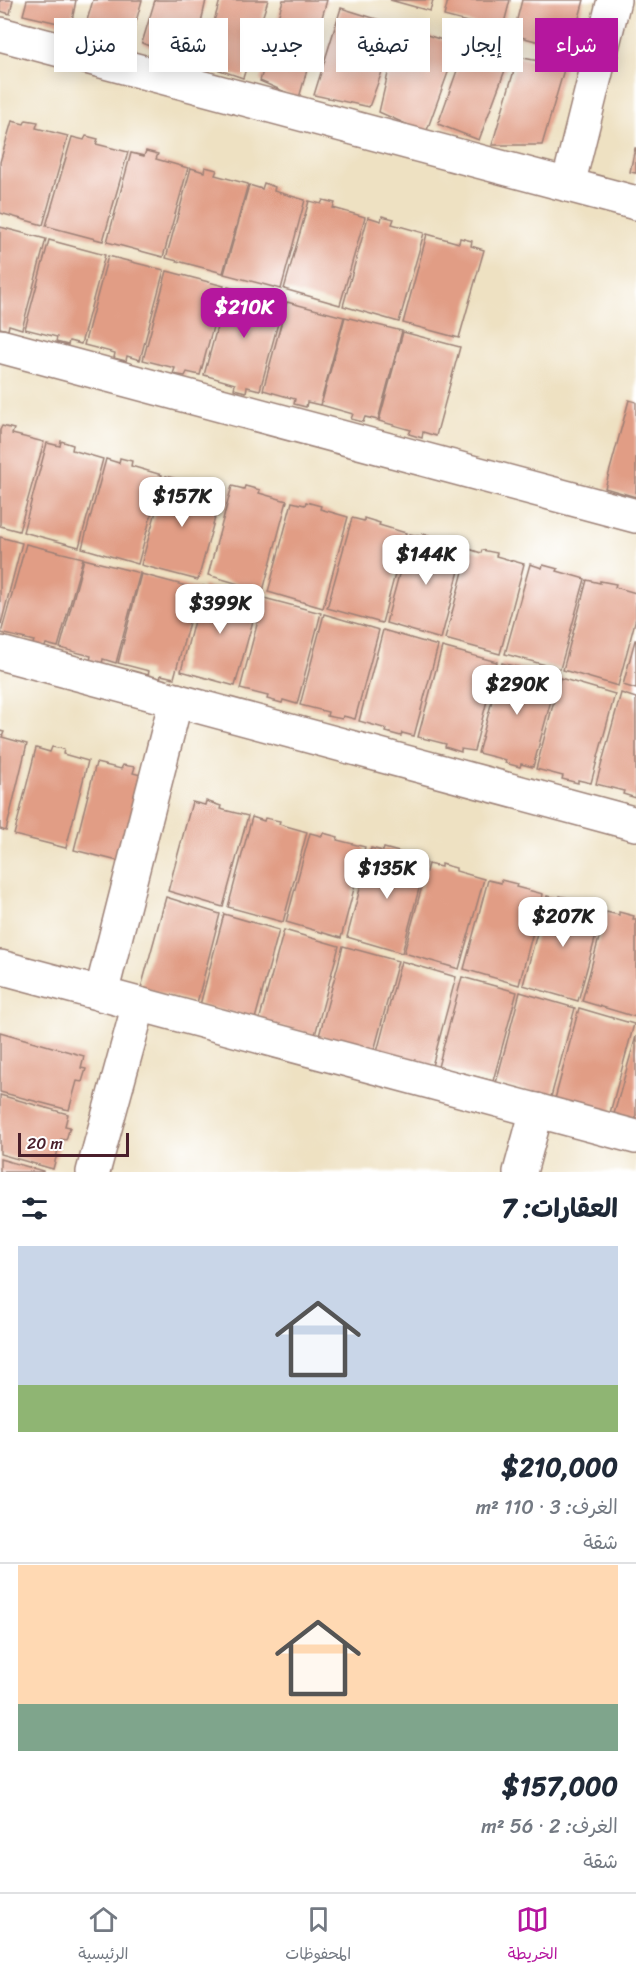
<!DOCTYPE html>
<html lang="ar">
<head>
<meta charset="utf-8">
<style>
	:root { --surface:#fff; --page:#f2f2f3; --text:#1f2937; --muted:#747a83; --line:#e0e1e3; --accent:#b5179e }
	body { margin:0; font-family:Sriracha,"Playpen Sans Arabic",sans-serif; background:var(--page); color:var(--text); direction:rtl; height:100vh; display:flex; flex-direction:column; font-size:22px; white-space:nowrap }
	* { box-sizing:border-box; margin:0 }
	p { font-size:20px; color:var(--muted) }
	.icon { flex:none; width:33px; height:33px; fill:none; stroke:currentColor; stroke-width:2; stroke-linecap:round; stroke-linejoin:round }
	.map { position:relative; height:1172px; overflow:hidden; direction:ltr }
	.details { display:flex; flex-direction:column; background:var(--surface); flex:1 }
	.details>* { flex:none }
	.banner { position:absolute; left:18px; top:18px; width:600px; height:54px; direction:rtl; display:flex; gap:12px }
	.scale { position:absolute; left:18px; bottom:15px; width:111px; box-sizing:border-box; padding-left:6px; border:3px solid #4a1f2b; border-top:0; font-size:16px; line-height:21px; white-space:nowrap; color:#4a1f2b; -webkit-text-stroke:4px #fff; paint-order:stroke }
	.price { position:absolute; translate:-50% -51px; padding:0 14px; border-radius:12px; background:#fff; color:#222; font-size:20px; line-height:39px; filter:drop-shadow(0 2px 3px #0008) }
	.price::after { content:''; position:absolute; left:50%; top:36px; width:18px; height:14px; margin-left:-9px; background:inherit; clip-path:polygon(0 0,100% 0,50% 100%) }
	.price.on { background:var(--accent); color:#fff }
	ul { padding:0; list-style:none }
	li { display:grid; align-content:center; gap:12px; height:318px; padding:0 18px }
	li+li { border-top:2px solid var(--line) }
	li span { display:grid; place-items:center; height:186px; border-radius:0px; color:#555 }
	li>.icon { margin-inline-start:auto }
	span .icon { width:108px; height:108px; fill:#fffc; stroke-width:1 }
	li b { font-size:26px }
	h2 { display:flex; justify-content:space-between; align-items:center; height:72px; padding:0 18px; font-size:26px }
	.chip { padding:0 21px; border-radius:0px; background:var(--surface); box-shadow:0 3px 15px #0003; font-size:21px; line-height:54px }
	.chip.on { background:var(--accent); color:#fff }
	.tab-bar { display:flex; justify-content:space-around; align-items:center; height:84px; border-top:2px solid var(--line); background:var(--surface); font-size:16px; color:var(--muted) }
	.tab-bar a { display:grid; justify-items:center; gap:3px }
	.tab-bar .on { color:var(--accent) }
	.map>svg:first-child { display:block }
	.building { fill:#e19d85 }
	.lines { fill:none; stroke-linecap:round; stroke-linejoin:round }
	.minor-casing { stroke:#9c8076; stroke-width:36 }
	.minor { stroke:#fff; stroke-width:33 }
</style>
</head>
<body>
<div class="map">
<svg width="636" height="1172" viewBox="0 0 636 1172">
	<rect width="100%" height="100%" fill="#fff"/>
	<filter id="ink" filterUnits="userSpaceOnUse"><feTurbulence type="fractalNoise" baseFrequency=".0167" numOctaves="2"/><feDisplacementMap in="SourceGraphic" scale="12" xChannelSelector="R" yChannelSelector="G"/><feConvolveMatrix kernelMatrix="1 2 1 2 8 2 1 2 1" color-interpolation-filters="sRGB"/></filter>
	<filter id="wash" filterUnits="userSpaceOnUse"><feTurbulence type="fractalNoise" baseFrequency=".008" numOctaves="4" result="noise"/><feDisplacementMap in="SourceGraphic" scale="24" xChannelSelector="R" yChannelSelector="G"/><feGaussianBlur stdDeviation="1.35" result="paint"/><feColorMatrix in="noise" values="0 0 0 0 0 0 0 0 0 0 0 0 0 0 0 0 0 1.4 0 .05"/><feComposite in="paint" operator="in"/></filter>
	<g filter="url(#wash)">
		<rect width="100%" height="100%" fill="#eee1c2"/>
		<g id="blocks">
			<g class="building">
				<path d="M 0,0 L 13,0 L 10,14 L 0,11 Z"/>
				<path d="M 27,0 L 76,0 L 71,26 L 23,15 Z"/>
				<path d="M 93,0 L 142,0 L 131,40 L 84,31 Z"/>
				<path d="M 155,0 L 206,0 L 192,64 L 142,43 Z"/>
				<path d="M 220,0 L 268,0 L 243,78 L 202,64 Z"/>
				<path d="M 283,0 L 327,0 L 299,98 L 260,81 Z"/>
				<path d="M 390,0 L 433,0 L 430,11 Z"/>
				<path d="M 448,0 L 510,0 L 502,31 L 444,16 Z"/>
				<path d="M 522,0 L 584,0 L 570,50 L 513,35 Z"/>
				<path d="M 341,8 L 399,26 L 369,107 L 314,95 Z"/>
				<path d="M 399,26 L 458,45 L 426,133 L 379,112 Z"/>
				<path d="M 465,48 L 511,54 L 479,140 L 438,124 Z"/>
				<path d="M 518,57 L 565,66 L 542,145 L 492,145 Z"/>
				<path d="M 26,120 L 38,122 L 36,128 L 68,136 L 43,225 L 0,213 L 0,162 L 12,121 L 24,124 Z"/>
				<path d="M 86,136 L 98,139 L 96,144 L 128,152 L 103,241 L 46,226 L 72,137 L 84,140 Z"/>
				<path d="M 635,148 L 636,148 L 636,173 L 630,172 Z"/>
				<path d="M 146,151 L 158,154 L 156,159 L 188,168 L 163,257 L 107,242 L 131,153 L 144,156 Z"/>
				<path d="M 205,167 L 217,170 L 215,175 L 248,184 L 223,273 L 166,258 L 191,168 L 204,172 Z"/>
				<path d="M 264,183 L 275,187 L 274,191 L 305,200 L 281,289 L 224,274 L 249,185 L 262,189 Z"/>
				<path d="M 323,200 L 335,203 L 333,208 L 365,217 L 340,305 L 284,289 L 309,201 L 321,204 Z"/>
				<path d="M 382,216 L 394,219 L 392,224 L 424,233 L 399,322 L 343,306 L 368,217 L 381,221 Z"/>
				<path d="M 0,227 L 46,239 L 22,329 L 9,325 L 8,330 L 0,328 Z"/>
				<path d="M 427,234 L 459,243 L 460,238 L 472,241 L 471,246 L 484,250 L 459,338 L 403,323 Z"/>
				<path d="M 49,240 L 105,255 L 81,344 L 69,341 L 68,345 L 56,342 L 57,337 L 25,329 Z"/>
				<path d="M 108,256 L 164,270 L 140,360 L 127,356 L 126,361 L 114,358 L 115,353 L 84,345 Z"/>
				<path d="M 167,271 L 224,286 L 200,375 L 187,372 L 185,376 L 173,374 L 175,368 L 143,360 Z"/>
				<path d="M 228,287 L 284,301 L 260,390 L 247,387 L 246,392 L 234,389 L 235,384 L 204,375 Z"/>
				<path d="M 287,302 L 344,317 L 320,405 L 307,402 L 306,407 L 294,404 L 295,399 L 263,390 Z"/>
				<path d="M 345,317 L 402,331 L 378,420 L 365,417 L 363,422 L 351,419 L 353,414 L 321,405 Z"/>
				<path d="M 403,332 L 460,347 L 436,436 L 423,432 L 422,438 L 409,434 L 411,430 L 379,421 Z"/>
				<path d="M 629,400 L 636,402 L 636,497 L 605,488 Z"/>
				<path d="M 2,426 L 14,429 L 12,434 L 44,442 L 19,531 L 0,526 L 0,430 Z"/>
				<path d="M 61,441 L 73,445 L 72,450 L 103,459 L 79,547 L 23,532 L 47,443 L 60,446 Z"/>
				<path d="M 120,458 L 132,461 L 131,466 L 162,475 L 138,564 L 82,548 L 106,459 L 119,463 Z"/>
				<path d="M 166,476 L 197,485 L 199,480 L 211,484 L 210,488 L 222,492 L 198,580 L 141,565 Z"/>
				<path d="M 232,486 L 244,489 L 245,486 L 260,490 L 259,493 L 287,501 L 263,591 L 208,575 Z"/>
				<path d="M 292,502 L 305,505 L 306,502 L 321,506 L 320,509 L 348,517 L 323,608 L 268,592 Z"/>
				<path d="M 352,518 L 364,521 L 364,518 L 380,523 L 379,525 L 406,533 L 382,623 L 327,608 Z"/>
				<path d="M 410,534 L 423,537 L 423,534 L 439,538 L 438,541 L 465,548 L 441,639 L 386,623 Z"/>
				<path d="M 0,537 L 22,543 L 1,624 L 0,624 Z"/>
				<path d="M 26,544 L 83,558 L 58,647 L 46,644 L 44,649 L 32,646 L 34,641 L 1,633 Z"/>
				<path d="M 469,549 L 481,553 L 482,550 L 497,553 L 496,556 L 524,564 L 500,654 L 445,639 Z"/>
				<path d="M 84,559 L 140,573 L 116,663 L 103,659 L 102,664 L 90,661 L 91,656 L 60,648 Z"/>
				<path d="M 530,564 L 542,568 L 543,565 L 558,569 L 557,571 L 585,579 L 560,669 L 505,654 Z"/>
				<path d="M 141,574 L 198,589 L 174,678 L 161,675 L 160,680 L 148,676 L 149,671 L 118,663 Z"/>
				<path d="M 587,580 L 600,583 L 600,581 L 616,584 L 615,587 L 636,593 L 636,618 L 618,686 L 563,670 Z"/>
				<path d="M 203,586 L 259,599 L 235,686 L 181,671 Z"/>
				<path d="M 264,598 L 321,613 L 297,704 L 283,700 L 282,703 L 267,699 L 268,696 L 240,689 Z"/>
				<path d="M 324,614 L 379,630 L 355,719 L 343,716 L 342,719 L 327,716 L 328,712 L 300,705 Z"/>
				<path d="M 383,630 L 438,646 L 414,736 L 402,733 L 401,736 L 386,732 L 387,729 L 359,721 Z"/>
				<path d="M 635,640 L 636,640 L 636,689 L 623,685 Z"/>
				<path d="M 442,647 L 497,662 L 474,751 L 461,749 L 461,752 L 445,747 L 446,744 L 418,737 Z"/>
				<path d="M 502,663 L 557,678 L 533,767 L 521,764 L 520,767 L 505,763 L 506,760 L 478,753 Z"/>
				<path d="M 560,678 L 615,694 L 591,783 L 578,780 L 578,783 L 562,779 L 563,776 L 536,769 Z"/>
				<path d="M 621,693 L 636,698 L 636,798 L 623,794 L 624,791 L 596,784 Z"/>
				<path d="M 0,731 L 4,732 L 2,737 L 27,744 L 6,831 L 0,829 Z"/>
				<path d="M 52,747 L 64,749 L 63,754 L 88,761 L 66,848 L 14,835 L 36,748 L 50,752 Z"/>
				<path d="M 96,763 L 121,769 L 123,765 L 135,767 L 133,773 L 148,777 L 126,863 L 74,850 Z"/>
				<path d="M 206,801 L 221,806 L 220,809 L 248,816 L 223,907 L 168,891 L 192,802 L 205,805 Z"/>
				<path d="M 252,817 L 264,821 L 265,818 L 280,821 L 279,824 L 307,832 L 283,922 L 228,907 Z"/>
				<path d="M 310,833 L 322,836 L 323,833 L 338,837 L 337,840 L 365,847 L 341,938 L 286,922 Z"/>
				<path d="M 371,848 L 383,851 L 384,848 L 399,852 L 398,855 L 426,862 L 402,953 L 347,937 Z"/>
				<path d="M 428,864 L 441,867 L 441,864 L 456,868 L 456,871 L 484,879 L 459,969 L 404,953 Z"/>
				<path d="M 488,880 L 501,883 L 501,880 L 517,884 L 516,887 L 543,894 L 519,985 L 464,969 Z"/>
				<path d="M 547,896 L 560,899 L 560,896 L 576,900 L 575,903 L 603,910 L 578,1001 L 523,985 Z"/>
				<path d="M 166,897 L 220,914 L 197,1003 L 141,988 Z"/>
				<path d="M 606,912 L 619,915 L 619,912 L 634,916 L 633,919 L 636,919 L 636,1017 L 582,1001 Z"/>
				<path d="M 224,914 L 279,930 L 255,1019 L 200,1005 Z"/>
				<path d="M 284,930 L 339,946 L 315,1035 L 259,1021 Z"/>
				<path d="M 343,946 L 398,961 L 374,1051 L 319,1036 Z"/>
				<path d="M 401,961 L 456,977 L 432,1066 L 377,1052 Z"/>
				<path d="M 462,977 L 517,992 L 493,1081 L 438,1067 Z"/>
				<path d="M 520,992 L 575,1008 L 551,1097 L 496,1083 Z"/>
				<path d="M 579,1008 L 634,1024 L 610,1113 L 555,1099 Z"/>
				<path d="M 0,1032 L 84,1056 L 81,1068 L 86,1069 L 82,1082 L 77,1081 L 69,1110 L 0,1092 Z"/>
				<path d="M 636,1036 L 636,1120 L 614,1114 Z"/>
				<path d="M 0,1095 L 68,1114 L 65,1126 L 70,1127 L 66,1140 L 61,1139 L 53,1169 L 0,1154 Z"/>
				<path d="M 0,1159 L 43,1171 L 43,1172 L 0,1172 Z"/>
			</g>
		</g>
	</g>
	<g filter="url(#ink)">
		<use href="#blocks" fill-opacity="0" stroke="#9c8076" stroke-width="1.5"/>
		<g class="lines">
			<g class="minor-casing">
				<g id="minor">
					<path d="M 0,34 L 636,203"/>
					<path d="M 568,185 L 614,0"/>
					<path d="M 0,346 L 636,516"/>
					<path d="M 0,653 L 636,824"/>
					<path d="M 0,967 L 636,1137"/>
					<path d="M 101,994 L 176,700"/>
					<path d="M 93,1172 L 139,1004"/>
					<path d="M 520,1172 L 537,1110"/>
				</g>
			</g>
			<use href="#minor" class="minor"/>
		</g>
	</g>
</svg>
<div class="scale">20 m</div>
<b class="price on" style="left:244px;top:339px">$210K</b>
<b class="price" style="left:182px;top:528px">$157K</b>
<b class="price" style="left:426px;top:586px">$144K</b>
<b class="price" style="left:220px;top:635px">$399K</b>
<b class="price" style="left:517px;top:716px">$290K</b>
<b class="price" style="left:387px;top:900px">$135K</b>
<b class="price" style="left:563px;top:948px">$207K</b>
<div class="banner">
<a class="chip on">شراء</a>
<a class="chip">إيجار</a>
<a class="chip">تصفية</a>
<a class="chip">جديد</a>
<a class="chip">شقة</a>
<a class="chip">منزل</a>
</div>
</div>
<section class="details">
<h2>العقارات: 7<svg class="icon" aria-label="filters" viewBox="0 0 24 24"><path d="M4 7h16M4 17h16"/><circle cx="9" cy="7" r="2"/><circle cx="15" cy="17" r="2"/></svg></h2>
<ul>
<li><span style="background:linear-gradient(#c9d6e8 75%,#8fb573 0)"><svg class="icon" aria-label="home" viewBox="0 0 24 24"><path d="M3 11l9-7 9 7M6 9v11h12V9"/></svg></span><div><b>$210,000</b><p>الغرف: 3 · 110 m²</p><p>شقة</p></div></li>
<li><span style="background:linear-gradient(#ffd9b3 75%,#7fa58c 0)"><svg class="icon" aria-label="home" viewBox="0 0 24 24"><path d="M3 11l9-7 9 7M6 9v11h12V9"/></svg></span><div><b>$157,000</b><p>الغرف: 2 · 56 m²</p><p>شقة</p></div></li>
</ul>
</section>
<nav class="tab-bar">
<a class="on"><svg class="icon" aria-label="map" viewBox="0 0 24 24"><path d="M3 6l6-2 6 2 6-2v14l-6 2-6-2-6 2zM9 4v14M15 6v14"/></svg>الخريطة</a>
<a><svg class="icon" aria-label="saved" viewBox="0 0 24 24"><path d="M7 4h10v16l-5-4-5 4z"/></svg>المحفوظات</a>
<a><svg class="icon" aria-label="home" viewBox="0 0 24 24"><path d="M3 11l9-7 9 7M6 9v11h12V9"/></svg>الرئيسية</a>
</nav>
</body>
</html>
